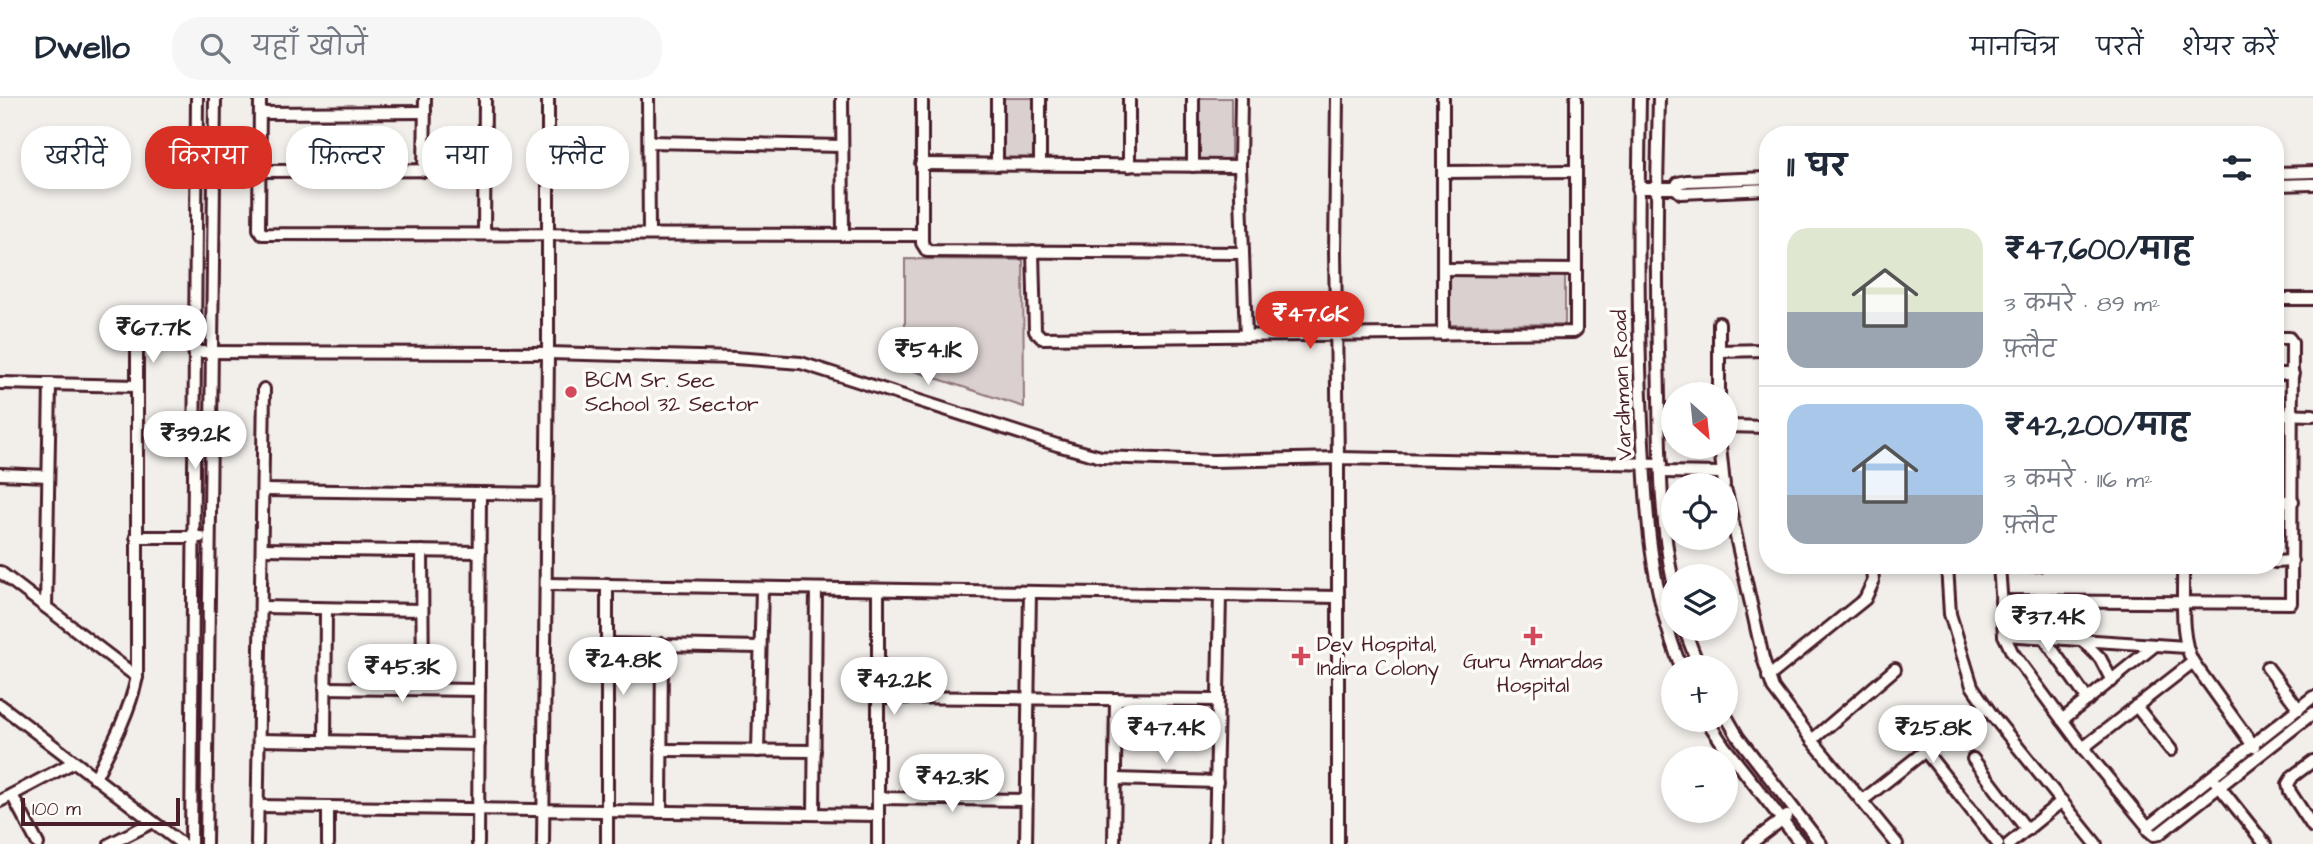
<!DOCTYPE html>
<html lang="hi">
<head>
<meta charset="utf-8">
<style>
	:root { --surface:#fff; --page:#f6f6f7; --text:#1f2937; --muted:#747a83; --line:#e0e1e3; --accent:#d93025 }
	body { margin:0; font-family:"Architects Daughter","Playpen Sans Deva",sans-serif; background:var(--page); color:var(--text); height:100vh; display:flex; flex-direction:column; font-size:26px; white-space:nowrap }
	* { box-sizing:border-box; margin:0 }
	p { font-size:23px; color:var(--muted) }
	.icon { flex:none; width:38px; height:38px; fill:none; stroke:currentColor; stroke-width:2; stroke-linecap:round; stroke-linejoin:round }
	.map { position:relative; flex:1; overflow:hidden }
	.details { position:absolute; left:1759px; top:28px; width:525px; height:448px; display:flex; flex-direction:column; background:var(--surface); border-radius:28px; box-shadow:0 4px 10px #0003 }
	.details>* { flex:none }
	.top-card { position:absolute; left:21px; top:28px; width:665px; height:63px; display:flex; gap:14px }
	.needle { width:46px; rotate:153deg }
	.buttons { position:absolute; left:1661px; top:284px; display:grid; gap:14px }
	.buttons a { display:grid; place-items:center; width:77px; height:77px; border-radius:50%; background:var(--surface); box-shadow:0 4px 10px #0003; font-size:35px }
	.scale { position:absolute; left:21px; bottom:18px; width:159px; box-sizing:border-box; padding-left:7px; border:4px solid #4a1f2b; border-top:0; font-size:19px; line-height:24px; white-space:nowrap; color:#4a1f2b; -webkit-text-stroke:5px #fdfcf7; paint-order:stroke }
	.price { position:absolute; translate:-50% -60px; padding:0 16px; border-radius:24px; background:#fff; color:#222; font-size:23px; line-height:46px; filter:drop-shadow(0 2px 4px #0008) }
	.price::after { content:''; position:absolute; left:50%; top:42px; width:21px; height:16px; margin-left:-10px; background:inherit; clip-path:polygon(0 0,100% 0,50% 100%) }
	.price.on { background:var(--accent); color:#fff }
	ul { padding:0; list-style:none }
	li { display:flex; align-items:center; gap:21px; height:175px; padding:0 28px }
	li+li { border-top:2px solid var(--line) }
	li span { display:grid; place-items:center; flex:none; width:196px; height:140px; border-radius:21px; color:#555 }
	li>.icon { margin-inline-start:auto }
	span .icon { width:84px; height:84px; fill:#fffc; stroke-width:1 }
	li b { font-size:30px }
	h2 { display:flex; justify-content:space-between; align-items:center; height:84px; padding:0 28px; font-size:30px }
	.tag { padding:0 24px; border-radius:28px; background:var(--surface); box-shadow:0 4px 10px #0003; font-size:24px; line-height:63px }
	.tag.on { background:var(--accent); color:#fff }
	header { display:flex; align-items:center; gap:42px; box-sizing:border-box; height:98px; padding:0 35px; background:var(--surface); border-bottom:2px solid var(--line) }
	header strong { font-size:33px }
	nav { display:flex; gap:38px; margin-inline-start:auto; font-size:24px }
	.search { width:490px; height:63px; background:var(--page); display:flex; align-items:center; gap:18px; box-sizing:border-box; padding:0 24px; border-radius:28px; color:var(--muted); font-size:26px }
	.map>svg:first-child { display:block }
	.green { fill:#d9d0cf; stroke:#92787d; stroke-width:2 }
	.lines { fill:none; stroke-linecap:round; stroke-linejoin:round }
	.minor-casing { stroke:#4a1f2b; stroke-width:16 }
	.minor { stroke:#fdfcf7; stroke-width:10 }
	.poi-dot { fill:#d1495b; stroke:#fdfcf7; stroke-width:2.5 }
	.labels { text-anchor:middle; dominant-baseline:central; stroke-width:7; stroke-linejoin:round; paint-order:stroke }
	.poi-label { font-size:21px; fill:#4a1f2b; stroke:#fdfcf7; text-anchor:start }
	.street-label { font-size:21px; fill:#4a1f2b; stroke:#fdfcf7 }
</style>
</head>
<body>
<header>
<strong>Dwello</strong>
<div class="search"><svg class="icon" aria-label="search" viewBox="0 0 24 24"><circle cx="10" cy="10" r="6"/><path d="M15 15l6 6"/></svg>यहाँ खोजें</div>
<nav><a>मानचित्र</a><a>परतें</a><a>शेयर करें</a></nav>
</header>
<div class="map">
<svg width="2313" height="746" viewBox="0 0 2313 746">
	<rect width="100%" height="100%" fill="#f2efeb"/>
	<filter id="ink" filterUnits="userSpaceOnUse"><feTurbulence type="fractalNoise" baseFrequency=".0143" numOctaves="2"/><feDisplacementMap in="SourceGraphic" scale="14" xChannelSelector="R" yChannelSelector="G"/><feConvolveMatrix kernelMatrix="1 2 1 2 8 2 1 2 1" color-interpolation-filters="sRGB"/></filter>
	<g filter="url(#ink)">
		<g class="green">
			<path d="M 1002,0 L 1035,0 L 1035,61 L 1002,62 Z"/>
			<path d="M 1198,0 L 1231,0 L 1231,63 L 1198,64 Z"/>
			<path d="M 905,161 L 1023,162 L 1024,309 L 905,270 Z"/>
			<path d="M 1565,171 L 1565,226 L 1447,227 L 1446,172 Z"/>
		</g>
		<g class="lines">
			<g class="minor-casing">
				<g id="minor">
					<path d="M 260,0 L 259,131 L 262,136 L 922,137"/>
					<path d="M 648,0 L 649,136"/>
					<path d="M 842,0 L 843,136"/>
					<path d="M 922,0 L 922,145 L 927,153 L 1243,155 L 1246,238"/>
					<path d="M 1129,0 L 1129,68"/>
					<path d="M 1193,0 L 1193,68"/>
					<path d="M 1241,0 L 1240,68 L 1243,155"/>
					<path d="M 1337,0 L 1335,153 L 1338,360 L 1338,746"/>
					<path d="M 1443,0 L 1443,236"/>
					<path d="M 1640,0 C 1638,108 1637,216 1642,324 C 1646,409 1649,489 1681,569"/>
					<path d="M 1659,0 C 1656,100 1656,199 1659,299 C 1660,360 1660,424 1673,484"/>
					<path d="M 260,15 L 425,14"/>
					<path d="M 649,44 L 842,48"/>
					<path d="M 921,66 L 1240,68"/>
					<path d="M 997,67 L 997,0"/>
					<path d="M 1040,67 L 1040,0"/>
					<path d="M 259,73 L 484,72"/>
					<path d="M 424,73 L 425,0"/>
					<path d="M 1444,74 L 1576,73"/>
					<path d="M 2275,75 L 2313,74"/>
					<path d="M 2275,87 L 2313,86"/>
					<path d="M 1638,90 L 1675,90 L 1681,95 L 1768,91"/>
					<path d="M 1675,90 L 1678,85 L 1687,83 L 1768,80"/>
					<path d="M 484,136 L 485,0"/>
					<path d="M 1033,153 L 1035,233 L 1042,240 L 1573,234 L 1576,232 L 1576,0"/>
					<path d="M 1444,171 L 1576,172"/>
					<path d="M 2275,201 L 2313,201"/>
					<path d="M 1719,253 L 1768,252"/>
					<path d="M 194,254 L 548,255 L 735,260 L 801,265 L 1057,347 L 1101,359 L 1213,363 L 1338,360 L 1661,366"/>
					<path d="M 2275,276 L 2293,276"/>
					<path d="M 0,285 L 137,288"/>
					<path d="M 1719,296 L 1719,225"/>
					<path d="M 2275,316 L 2313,317"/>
					<path d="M 1726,328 L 1768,329"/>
					<path d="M 1720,348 L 1724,387"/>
					<path d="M 1661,374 L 1721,375"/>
					<path d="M 0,376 L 48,378"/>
					<path d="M 263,392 L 547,396"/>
					<path d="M 1726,394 L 1763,560 L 1773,590 L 1812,642 L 1897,746"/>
					<path d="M 2275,403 L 2293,403"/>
					<path d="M 136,439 L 200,439"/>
					<path d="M 262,451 L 480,454"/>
					<path d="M 422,453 L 423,591"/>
					<path d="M 2275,464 L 2292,463"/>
					<path d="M 1947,467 L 1950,516 L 1972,588 L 1992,617 L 2096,746"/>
					<path d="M 1999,467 L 2004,537 L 2186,549"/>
					<path d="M 2183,467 C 2184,495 2179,540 2193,564 L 2254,649"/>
					<path d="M 1999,468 L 2039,467"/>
					<path d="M 0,474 L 137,579 L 137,246"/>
					<path d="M 546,486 L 1337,499"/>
					<path d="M 607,486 L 607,746"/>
					<path d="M 2001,503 L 2291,505 L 2292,244 L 2289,240 L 2275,240"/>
					<path d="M 46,509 L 50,286"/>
					<path d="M 261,509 L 422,512"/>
					<path d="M 1684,530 L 1699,569"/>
					<path d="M 2004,537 L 2012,554 L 2083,650 L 2148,729"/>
					<path d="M 2044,540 L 2088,602"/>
					<path d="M 2083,543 L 2100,560 L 2112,583"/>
					<path d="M 608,546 L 760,549"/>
					<path d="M 2267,569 L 2299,611"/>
					<path d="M 1768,579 L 1865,501 L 1873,484 L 1872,467"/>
					<path d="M 325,590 L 479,592"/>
					<path d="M 878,599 L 1218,602"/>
					<path d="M 2313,599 L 2150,727 L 2148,732 L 2154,737 L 2159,736 L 2313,615"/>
					<path d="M 0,607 L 182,746"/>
					<path d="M 2136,608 L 2171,652"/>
					<path d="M 1726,618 L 1738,639 L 1821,746"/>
					<path d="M 1706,621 L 1724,648 L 1801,746"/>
					<path d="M 2062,622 L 2154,548"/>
					<path d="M 259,642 L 479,646"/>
					<path d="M 1812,642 L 1895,571"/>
					<path d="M 325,643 L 326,511"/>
					<path d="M 2083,650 L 2193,564"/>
					<path d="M 661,652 L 815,653"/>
					<path d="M 758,653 L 762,490"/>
					<path d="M 1925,653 L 1998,746"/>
					<path d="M 1973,661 L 2027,732"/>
					<path d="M 2313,663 L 2293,678 L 2288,686 L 2290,694 L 2313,729"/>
					<path d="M 95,680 C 112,647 129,616 137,579"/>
					<path d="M 1115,681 L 1217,684"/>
					<path d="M 2215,683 L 2265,746"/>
					<path d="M 12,697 L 38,746"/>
					<path d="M 878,700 L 1026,702"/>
					<path d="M 1863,702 L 1925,653 L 1986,609"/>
					<path d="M 0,703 L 74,664"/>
					<path d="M 258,708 L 878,717"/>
					<path d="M 328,709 L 328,746"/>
					<path d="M 661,714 L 662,546"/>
					<path d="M 814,716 L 816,491"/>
					<path d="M 110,746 L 153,724"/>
					<path d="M 191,746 L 197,0"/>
					<path d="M 206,746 L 215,0"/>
					<path d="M 257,746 L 264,291"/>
					<path d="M 478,746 L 480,395"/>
					<path d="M 543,746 L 548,255 L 548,0"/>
					<path d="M 878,746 L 878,492"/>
					<path d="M 1026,746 L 1030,494"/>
					<path d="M 1114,746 L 1116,601"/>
					<path d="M 1215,746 L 1220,497"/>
					<path d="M 1750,746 L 1787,718"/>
					<path d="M 2009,746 L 2062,703"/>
				</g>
			</g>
			<use href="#minor" class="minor"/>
		</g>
	</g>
	<g class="poi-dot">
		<circle cx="571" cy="294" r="7"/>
		<path d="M1529.5 527.5h7v7h7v7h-7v7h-7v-7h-7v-7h7z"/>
		<path d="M1297.5 547.5h7v7h7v7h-7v7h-7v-7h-7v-7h7z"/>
	</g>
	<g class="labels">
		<g class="poi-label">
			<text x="585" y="282">BCM Sr. Sec<tspan x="585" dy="24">School 32 Sector</tspan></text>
			<text x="1317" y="546">Dev Hospital,<tspan x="1317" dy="24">Indira Colony</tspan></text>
			<text x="1533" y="563" text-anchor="middle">Guru Amardas<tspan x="1533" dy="24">Hospital</tspan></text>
		</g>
		<g class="street-label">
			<text transform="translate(1622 287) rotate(-92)">Vardhman Road</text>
		</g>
	</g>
</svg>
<div class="buttons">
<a><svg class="needle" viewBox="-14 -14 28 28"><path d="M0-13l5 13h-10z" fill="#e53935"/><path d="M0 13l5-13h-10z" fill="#747a83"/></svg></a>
<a><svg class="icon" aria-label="locate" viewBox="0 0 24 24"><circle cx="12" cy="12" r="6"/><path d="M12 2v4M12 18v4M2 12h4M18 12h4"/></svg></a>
<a><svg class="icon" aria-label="layers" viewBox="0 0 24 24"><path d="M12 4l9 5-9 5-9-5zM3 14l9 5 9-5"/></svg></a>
<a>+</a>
<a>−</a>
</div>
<div class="scale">100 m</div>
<b class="price on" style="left:1310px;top:253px">₹47.6K</b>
<b class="price" style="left:153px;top:267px">₹67.7K</b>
<b class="price" style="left:928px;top:289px">₹54.1K</b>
<b class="price" style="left:195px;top:373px">₹39.2K</b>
<b class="price" style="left:2048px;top:556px">₹37.4K</b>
<b class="price" style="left:623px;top:599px">₹24.8K</b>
<b class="price" style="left:402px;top:606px">₹45.3K</b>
<b class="price" style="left:894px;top:619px">₹42.2K</b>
<b class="price" style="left:1166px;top:667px">₹47.4K</b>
<b class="price" style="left:1933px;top:667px">₹25.8K</b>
<b class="price" style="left:952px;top:716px">₹42.3K</b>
<div class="top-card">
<a class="tag">खरीदें</a>
<a class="tag on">किराया</a>
<a class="tag">फ़िल्टर</a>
<a class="tag">नया</a>
<a class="tag">फ़्लैट</a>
</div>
<section class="details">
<h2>11 घर<svg class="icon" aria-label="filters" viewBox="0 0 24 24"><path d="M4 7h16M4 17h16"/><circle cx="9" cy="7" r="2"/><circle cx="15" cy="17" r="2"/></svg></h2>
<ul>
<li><span style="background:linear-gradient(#dfe7d0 60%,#9aa5b1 0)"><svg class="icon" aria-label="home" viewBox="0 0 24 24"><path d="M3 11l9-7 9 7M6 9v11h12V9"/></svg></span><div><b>₹47,600/माह</b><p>3 कमरे · 89 m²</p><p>फ़्लैट</p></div></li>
<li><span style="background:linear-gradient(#a9c7e8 65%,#9aa5b1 0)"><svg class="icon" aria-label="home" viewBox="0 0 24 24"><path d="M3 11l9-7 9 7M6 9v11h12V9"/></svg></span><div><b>₹42,200/माह</b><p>3 कमरे · 116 m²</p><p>फ़्लैट</p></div></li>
</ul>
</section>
</div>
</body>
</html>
